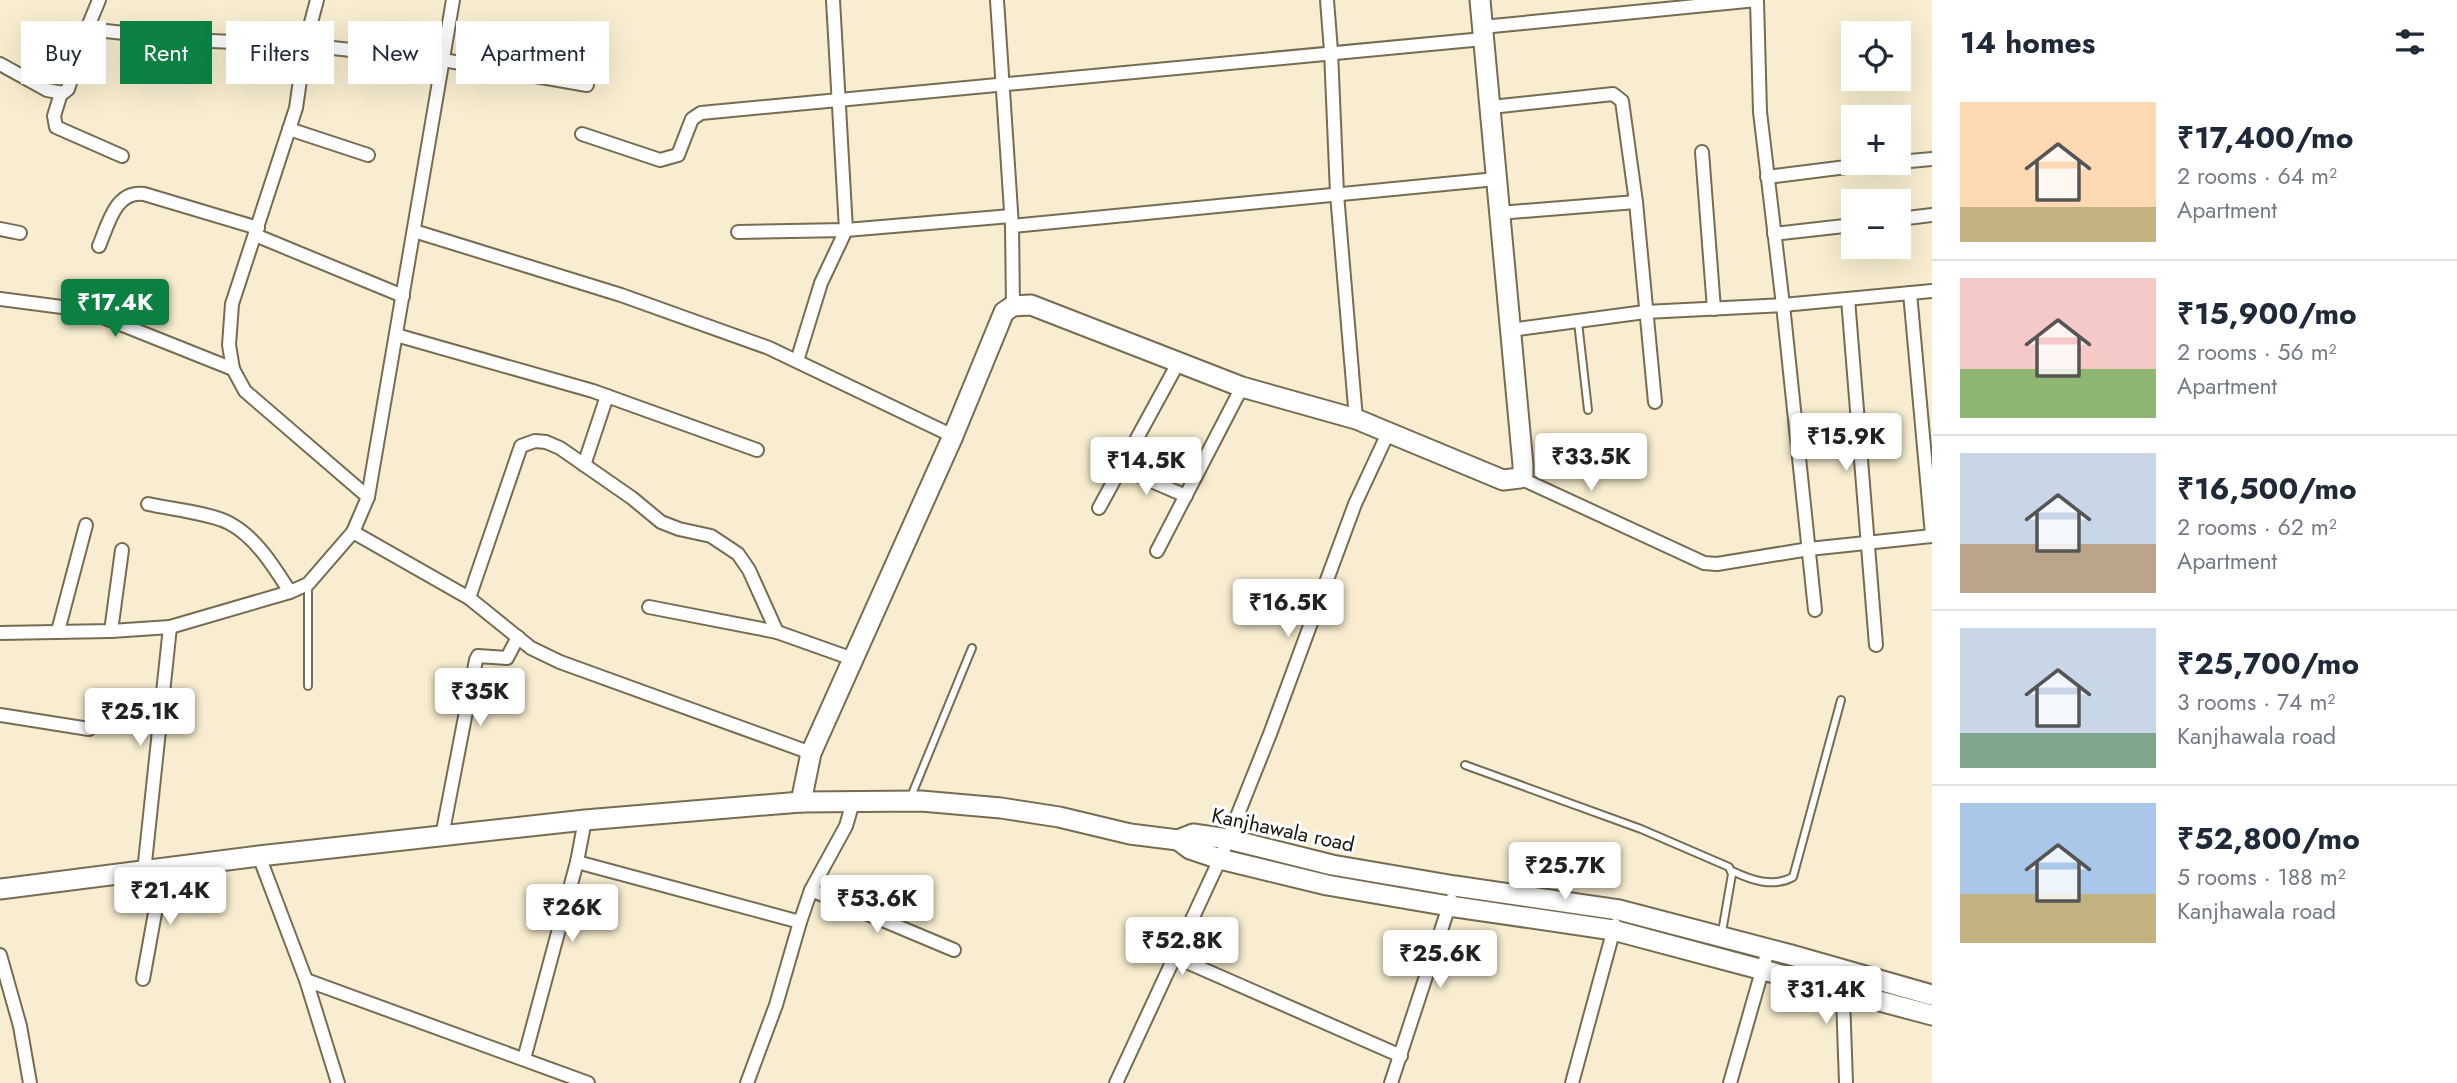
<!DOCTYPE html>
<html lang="en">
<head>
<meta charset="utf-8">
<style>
	:root { --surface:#fff; --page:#f6f6f7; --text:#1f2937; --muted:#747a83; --line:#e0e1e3; --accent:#0b8043 }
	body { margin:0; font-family:Jost,sans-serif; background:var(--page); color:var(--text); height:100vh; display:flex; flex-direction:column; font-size:26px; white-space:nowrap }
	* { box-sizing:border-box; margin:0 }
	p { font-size:23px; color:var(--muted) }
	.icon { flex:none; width:38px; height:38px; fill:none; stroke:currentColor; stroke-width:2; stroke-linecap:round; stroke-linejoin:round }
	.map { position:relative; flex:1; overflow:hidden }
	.details { display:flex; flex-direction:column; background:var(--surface); width:525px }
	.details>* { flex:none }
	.banner { position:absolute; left:21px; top:21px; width:665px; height:63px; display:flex; gap:14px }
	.tools { position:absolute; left:1841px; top:21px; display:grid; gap:14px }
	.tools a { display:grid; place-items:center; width:70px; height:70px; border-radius:0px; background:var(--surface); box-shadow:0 7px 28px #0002; font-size:35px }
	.price { position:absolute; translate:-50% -60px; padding:0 16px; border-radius:7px; background:#fff; color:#222; font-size:23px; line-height:46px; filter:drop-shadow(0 2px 4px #0008) }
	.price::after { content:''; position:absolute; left:50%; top:42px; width:21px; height:16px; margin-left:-10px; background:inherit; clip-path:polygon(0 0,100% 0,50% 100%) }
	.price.selected { background:var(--accent); color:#fff }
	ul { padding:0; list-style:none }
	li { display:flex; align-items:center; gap:21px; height:175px; padding:0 28px }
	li+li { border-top:2px solid var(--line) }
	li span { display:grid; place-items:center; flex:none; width:196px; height:140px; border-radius:0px; color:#555 }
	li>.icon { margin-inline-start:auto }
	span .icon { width:84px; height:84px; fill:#fffc; stroke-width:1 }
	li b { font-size:30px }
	h2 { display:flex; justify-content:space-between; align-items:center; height:84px; padding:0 28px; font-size:30px }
	.pill { padding:0 24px; border-radius:0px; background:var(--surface); box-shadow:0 7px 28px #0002; font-size:24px; line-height:63px }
	.pill.selected { background:var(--accent); color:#fff }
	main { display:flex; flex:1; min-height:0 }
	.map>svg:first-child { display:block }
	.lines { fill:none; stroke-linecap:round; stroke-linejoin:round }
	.lane-casing { stroke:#766c52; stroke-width:10 }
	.street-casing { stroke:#766c52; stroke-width:16 }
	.secondary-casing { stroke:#766c52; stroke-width:23 }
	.lane { stroke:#fff; stroke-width:6 }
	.street { stroke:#fff; stroke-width:12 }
	.secondary { stroke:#fff; stroke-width:19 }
	.labels { text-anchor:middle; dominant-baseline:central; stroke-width:6; stroke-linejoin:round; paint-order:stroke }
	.street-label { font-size:21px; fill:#19160b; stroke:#fff }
</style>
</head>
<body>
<main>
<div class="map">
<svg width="1932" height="1083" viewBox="0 0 1932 1083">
	<rect width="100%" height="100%" fill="#f8edd0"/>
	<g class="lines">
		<g class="lane-casing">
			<g id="lane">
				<path d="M 1578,322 L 1588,410"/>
				<path d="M 308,686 L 308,584"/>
				<path d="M 1465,765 L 1641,829 L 1729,867 L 1732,874 L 1722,932"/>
				<path d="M 910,799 L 972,648"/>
				<path d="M 1732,871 C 1751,880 1773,888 1793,877 L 1841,700"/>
			</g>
		</g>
		<g class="street-casing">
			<g id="street">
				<path d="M 99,0 L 87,29 L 189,40 L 305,45 L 443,60 L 587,85"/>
				<path d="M 317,0 L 305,45 L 296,108 L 232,304 L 229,345 L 233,369 L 245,391 L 368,497"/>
				<path d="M 997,0 L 1012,226 L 1013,306"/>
				<path d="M 1327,0 L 1331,51 L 1337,194 L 1356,419"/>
				<path d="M 1757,0 L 1760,112 L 1783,305 L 1815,610"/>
				<path d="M 1482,27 L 1757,0"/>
				<path d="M 0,64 L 47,90 L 63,93 L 68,89 L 87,29"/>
				<path d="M 61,93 L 54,116 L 56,127 L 122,156"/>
				<path d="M 1491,107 L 1613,94 L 1622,101 L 1636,202 L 1655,402"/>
				<path d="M 289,129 L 368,155"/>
				<path d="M 582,134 L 660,160 L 678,155 L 692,119 L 701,113 L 1483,39"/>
				<path d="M 1702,152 L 1714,309"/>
				<path d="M 1899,162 L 1932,159"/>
				<path d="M 1767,177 L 1878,163"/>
				<path d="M 1499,213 L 1636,202"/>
				<path d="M 1899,219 L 1932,215"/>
				<path d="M 1012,226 L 1496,179"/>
				<path d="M 0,229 L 20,233"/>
				<path d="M 414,231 L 621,295 L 769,348 L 953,436"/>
				<path d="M 738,232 L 846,230 L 1011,216"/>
				<path d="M 1774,234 L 1853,225"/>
				<path d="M 255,235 L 403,296"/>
				<path d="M 99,246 C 108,225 115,190 144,194 L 258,228"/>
				<path d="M 1910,293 L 1932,535"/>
				<path d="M 0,299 L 85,310 L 233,369"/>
				<path d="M 1848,299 L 1876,645"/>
				<path d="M 1510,330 L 1645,312 L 1783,305 L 1932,291"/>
				<path d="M 396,335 L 593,391 L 757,450"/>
				<path d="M 797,361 L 821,283 L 846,230 L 833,0"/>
				<path d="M 584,465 L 607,396"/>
				<path d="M 1121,468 L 1186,496"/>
				<path d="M 1520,478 L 1704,563 L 1717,564 L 1809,549 L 1932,536"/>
				<path d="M 148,504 C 170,509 210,513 229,523 C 256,537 274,567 290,592"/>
				<path d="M 1099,508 L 1178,363"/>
				<path d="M 353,532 L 469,598 L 531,648 L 560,662 L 811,753"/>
				<path d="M 1157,551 L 1242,387"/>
				<path d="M 469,598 L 521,446 L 535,441 L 546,442 L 560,448 L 632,498 L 661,522 L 679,529 L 711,536 L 738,554 L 749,570 L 777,632"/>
				<path d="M 649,607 L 777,632 L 853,659"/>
				<path d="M 58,631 L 86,525"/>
				<path d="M 111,631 L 122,550"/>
				<path d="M 0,633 L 111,631 L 170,627 L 290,592 L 308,584 L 353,532 L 368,497 L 453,0"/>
				<path d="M 0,715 L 89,729"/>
				<path d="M 442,836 L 476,660 L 478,656 L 507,658 L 518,637"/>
				<path d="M 259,856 L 306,980 L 338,1083"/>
				<path d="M 577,862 L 800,922 L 776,1005 L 747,1083"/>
				<path d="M 144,872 L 170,627"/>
				<path d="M 811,890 L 846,826 L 853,802"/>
				<path d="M 800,922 L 811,890 L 954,950"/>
				<path d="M 0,955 L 20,1026 L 30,1083"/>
				<path d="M 1173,956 L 1401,1056"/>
				<path d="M 1842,969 L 1846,1083"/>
				<path d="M 143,979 L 163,869"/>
				<path d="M 306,980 L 588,1083"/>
				<path d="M 524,1059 L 577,862 L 585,820"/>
				<path d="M 1116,1083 L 1220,859 L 1270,734 L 1355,504 L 1388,433"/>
				<path d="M 1391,1083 L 1451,900"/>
				<path d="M 1572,1083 L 1615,925"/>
				<path d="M 1730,1083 L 1768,950"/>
			</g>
		</g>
		<g class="secondary-casing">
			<g id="secondary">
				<path d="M 801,802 L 811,753 L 953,436 L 1004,312 L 1013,306 L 1031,305 L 1242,387 L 1356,419 L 1503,480 L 1520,478 L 1523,474 L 1523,465 L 1480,0"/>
				<path d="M 1178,840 L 1190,849 L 1220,859 L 1327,885 L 1449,906 L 1613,930 L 1932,1015"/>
				<path d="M 0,889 L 259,856 L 585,820 L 801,802 L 921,801 L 1001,808 L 1059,817 L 1130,834 L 1178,840 L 1193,834 L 1228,839 L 1332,865 L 1455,886 L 1619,910 L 1791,955 L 1932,995"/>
			</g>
		</g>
		<use href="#lane" class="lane"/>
		<use href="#street" class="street"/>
		<use href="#secondary" class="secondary"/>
	</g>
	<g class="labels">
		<g class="street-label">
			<text transform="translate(1283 830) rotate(12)">Kanjhawala road</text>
		</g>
	</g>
</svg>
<div class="tools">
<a><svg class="icon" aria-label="locate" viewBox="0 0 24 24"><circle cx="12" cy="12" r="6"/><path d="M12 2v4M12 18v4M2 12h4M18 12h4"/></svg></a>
<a>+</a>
<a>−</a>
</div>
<b class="price selected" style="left:115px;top:339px">₹17.4K</b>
<b class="price" style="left:1846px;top:473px">₹15.9K</b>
<b class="price" style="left:1591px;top:493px">₹33.5K</b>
<b class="price" style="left:1146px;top:497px">₹14.5K</b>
<b class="price" style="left:1288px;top:639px">₹16.5K</b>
<b class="price" style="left:480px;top:728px">₹35K</b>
<b class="price" style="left:140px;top:748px">₹25.1K</b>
<b class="price" style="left:1565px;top:902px">₹25.7K</b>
<b class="price" style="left:170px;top:927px">₹21.4K</b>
<b class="price" style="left:877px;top:935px">₹53.6K</b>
<b class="price" style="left:572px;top:944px">₹26K</b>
<b class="price" style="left:1182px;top:977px">₹52.8K</b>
<b class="price" style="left:1440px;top:990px">₹25.6K</b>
<b class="price" style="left:1826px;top:1026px">₹31.4K</b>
<div class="banner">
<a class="pill">Buy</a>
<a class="pill selected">Rent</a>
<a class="pill">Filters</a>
<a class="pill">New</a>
<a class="pill">Apartment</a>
</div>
</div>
<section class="details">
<h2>14 homes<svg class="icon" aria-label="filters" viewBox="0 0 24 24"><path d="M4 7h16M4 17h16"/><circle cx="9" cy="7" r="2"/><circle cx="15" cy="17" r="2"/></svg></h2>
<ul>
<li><span style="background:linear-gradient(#ffd9b3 75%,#c2b280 0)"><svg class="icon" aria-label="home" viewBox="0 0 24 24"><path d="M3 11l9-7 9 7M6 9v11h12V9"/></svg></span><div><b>₹17,400/mo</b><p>2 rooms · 64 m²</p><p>Apartment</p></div></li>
<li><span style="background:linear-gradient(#f6c9c9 65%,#8fb573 0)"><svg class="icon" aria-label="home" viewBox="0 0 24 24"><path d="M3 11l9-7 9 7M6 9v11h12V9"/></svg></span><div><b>₹15,900/mo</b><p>2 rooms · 56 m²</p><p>Apartment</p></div></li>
<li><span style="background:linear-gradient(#c9d6e8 65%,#b9a48a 0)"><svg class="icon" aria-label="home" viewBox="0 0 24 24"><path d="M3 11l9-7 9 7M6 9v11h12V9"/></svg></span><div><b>₹16,500/mo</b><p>2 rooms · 62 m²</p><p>Apartment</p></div></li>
<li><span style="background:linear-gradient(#c9d6e8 75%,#7fa58c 0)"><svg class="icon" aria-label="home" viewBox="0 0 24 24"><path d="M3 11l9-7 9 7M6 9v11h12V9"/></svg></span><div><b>₹25,700/mo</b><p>3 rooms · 74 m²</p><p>Kanjhawala road</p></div></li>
<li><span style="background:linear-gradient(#a9c7e8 65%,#c2b280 0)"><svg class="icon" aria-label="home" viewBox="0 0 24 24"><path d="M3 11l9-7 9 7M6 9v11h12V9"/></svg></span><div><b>₹52,800/mo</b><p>5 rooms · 188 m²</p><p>Kanjhawala road</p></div></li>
</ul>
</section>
</main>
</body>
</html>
